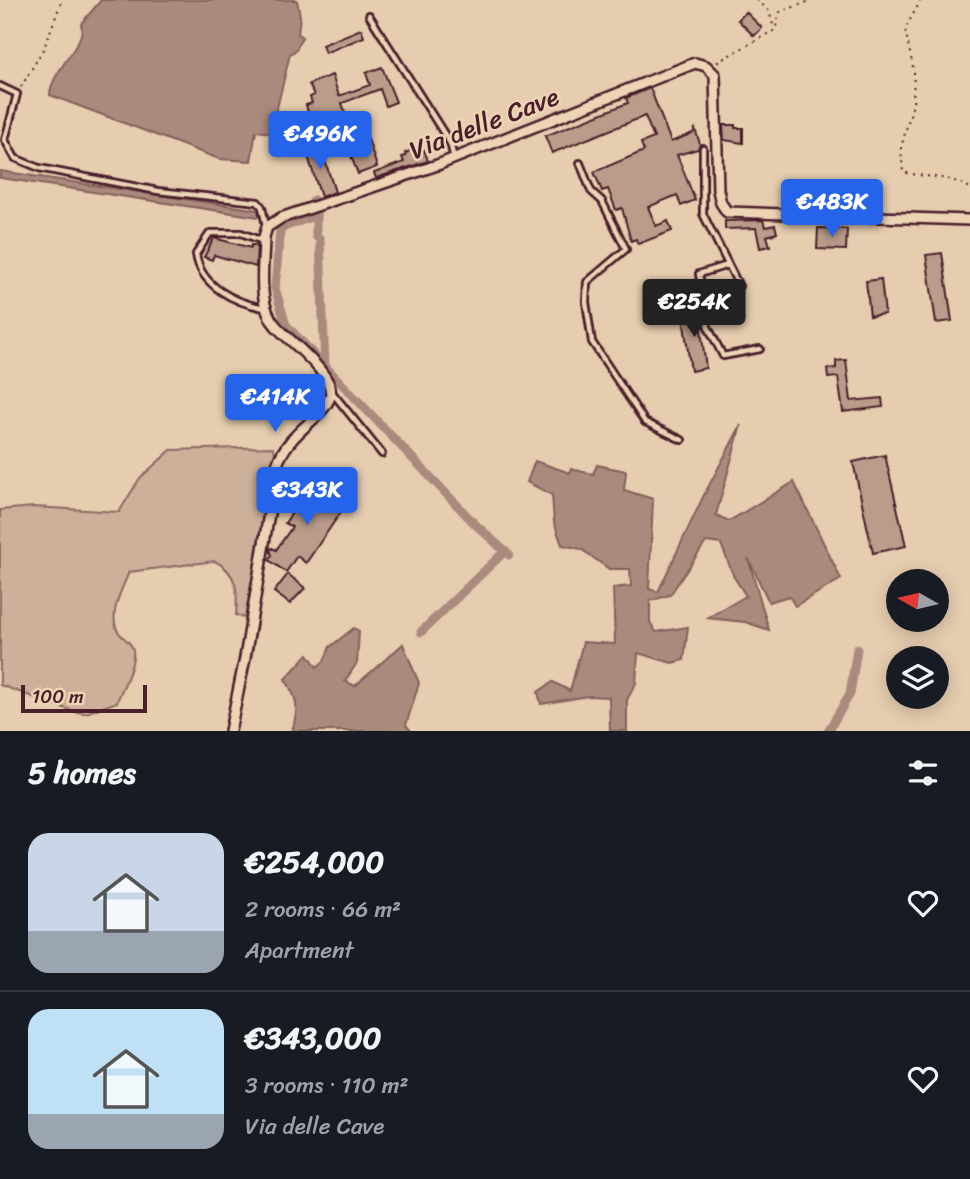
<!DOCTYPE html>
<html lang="en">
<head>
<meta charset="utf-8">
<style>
	:root { --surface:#171b24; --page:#242831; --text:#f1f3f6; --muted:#9ea1a6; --line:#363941; --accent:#2563eb }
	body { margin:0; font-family:Sriracha,sans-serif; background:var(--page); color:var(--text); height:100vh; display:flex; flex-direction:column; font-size:26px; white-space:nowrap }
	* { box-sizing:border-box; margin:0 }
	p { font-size:23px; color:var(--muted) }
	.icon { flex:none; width:38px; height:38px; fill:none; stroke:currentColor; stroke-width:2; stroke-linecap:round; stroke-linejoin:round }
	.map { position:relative; height:731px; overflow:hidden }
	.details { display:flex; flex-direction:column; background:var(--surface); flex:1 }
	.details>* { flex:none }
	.needle { width:46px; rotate:278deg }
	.controls { position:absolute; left:886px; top:569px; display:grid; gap:14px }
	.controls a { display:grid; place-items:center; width:63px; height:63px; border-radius:50%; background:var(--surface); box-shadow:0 4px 18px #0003; font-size:35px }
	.scale { position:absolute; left:21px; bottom:18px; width:126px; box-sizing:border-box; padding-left:7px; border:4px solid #4a1f2b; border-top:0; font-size:19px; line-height:24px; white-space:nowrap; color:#4a1f2b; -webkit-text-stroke:5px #ecd4b5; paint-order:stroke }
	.price { position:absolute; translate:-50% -60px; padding:0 16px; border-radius:7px; background:var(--accent); color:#fff; font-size:23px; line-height:46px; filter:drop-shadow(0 2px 4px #0008) }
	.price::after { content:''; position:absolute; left:50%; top:42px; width:21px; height:16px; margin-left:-10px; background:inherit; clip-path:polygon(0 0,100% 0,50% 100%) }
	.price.on { background:#222; color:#fff }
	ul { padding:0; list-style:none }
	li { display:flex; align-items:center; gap:21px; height:175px; padding:0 28px }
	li+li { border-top:2px solid var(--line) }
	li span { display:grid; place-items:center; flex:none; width:196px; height:140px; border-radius:21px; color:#555 }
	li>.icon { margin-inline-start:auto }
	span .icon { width:84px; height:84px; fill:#fffc; stroke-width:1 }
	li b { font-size:30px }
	h2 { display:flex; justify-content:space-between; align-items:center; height:84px; padding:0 28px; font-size:30px }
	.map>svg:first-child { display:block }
	.green { fill:#ccb09a; stroke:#8b6862; stroke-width:2 }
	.water { fill:#aa8a7d; stroke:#845f5c; stroke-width:2 }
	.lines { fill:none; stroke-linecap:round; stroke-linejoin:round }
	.canal { stroke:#aa8a7d; stroke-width:9 }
	.building { fill:#ba9c8a; stroke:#4a1f2b; stroke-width:2 }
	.service-casing { stroke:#4a1f2b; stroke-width:10 }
	.minor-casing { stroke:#4a1f2b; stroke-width:14 }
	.path { stroke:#4a1f2b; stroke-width:2; stroke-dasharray:2 5; stroke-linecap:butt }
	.service { stroke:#ecd4b5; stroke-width:4.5 }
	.minor { stroke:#ecd4b5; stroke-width:9 }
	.labels { text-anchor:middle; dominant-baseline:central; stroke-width:5; stroke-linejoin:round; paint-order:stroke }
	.street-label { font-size:26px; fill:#4a1f2b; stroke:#ecd4b5 }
</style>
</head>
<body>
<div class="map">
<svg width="970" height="731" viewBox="0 0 970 731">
	<rect width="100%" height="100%" fill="#e6cdaf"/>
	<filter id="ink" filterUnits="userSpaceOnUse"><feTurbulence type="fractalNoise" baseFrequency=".0143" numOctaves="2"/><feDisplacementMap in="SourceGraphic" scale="14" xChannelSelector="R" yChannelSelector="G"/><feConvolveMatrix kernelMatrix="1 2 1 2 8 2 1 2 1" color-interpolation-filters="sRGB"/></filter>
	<g filter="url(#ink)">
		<path class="green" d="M 273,447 L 275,452 L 245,618 L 236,615 C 238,591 238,573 215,561 L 129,572 C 122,589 106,618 120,634 C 125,640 131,641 133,650 C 135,666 122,688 117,702 L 86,713 L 75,712 L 0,685 L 0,510 L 34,507 L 119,512 L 140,478 L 171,450 Z"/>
		<g class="water">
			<path d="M 101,0 L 297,0 L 300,16 L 298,34 L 302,37 L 296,50 L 290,54 L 271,133 L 256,131 L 251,161 L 219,159 L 50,95 C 50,72 88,42 81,24 Z"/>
			<path d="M 0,171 L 258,210 L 259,217 L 0,178 Z"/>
			<path d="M 741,425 L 716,515 L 729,521 L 794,482 L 841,579 L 795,606 L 789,596 L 769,602 L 748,558 L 769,630 L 745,622 L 707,618 L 746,596 L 734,577 L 721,544 L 706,542 L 670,595 L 650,601 L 650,622 L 656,632 L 688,627 L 684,660 L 672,663 L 638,653 L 636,683 L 627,700 L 627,731 L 610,731 L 609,697 L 588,696 L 541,704 L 538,692 L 553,682 L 570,691 L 583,642 L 615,644 L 613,588 L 631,586 L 630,569 L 609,569 L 581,549 L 562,545 L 554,522 L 552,495 L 527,482 L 535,461 L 570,473 L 571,469 L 593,474 L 597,465 L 626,471 L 624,490 L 653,499 L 649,589 L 658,592 L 703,497 Z"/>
			<path d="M 354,628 L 359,631 L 357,663 L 345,681 L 355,686 L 403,644 L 419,683 L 406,725 L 411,731 L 292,731 C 299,708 298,699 285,679 L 308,654 L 317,667 L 324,661 L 330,647 Z"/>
		</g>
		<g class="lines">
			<g class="canal">
				<path d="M 314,200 L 316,215 L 284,227 L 280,231 L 275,288 L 286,325 L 474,523 L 509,555"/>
				<path d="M 316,215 L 316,236 L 320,240 L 325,367"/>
				<path d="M 421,632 L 505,551"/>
				<path d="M 828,731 L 850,694 L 857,649"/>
			</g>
		</g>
		<g class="building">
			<path d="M 746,12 L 762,28 L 754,36 L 738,20 Z"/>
			<path d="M 361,29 L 364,37 L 325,53 L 322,45 Z"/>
			<path d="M 382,67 L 396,102 L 386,106 L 380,89 L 342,103 L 353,135 L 366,133 L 377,167 L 358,174 L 344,138 L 331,143 L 324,125 L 318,127 L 313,113 L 309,115 L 306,105 L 312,103 L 310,97 L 314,95 L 309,84 L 332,75 L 339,96 L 370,85 L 366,73 Z"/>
			<path d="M 650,88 L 671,142 L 693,133 L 695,129 L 700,144 L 698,149 L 677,155 L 695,200 L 681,206 L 677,195 L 648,207 L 656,226 L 668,221 L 672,231 L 638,244 L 636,239 L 631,241 L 622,208 L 616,210 L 608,189 L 602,191 L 594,172 L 644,151 L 641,143 L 654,138 L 645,116 L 552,153 L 545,136 L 628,103 L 626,98 Z"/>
			<path d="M 723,125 L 735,125 L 735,128 L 743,128 L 743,143 L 724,140 Z"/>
			<path d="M 320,145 L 335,192 L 321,197 L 306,150 Z"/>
			<path d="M 419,147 L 420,151 L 424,150 L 428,161 L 376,178 L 374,173 L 404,162 L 402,157 L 406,156 L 405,153 Z"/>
			<path d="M 763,220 L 765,227 L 775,225 L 777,233 L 767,236 L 770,246 L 760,248 L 756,228 L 725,229 L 725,221 Z"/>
			<path d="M 818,228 L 847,229 L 846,250 L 817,249 Z"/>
			<path d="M 214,238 L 251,248 L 251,245 L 257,245 L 256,267 L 214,255 L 212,260 L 204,257 Z"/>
			<path d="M 942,253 L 952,321 L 936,323 L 926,255 Z"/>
			<path d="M 881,279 L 885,314 L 870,316 L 866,281 Z"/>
			<path d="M 698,307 L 706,368 L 691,371 L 683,318 L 687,310 Z"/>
			<path d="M 846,360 L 851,401 L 882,398 L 883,407 L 843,412 L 838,377 L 828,378 L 827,369 L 836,368 L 836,361 Z"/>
			<path d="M 885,455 L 906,546 L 873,553 L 853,462 Z"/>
			<path d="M 314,481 L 345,506 L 306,563 L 297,556 L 286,572 L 269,560 L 272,555 L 270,550 L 272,548 L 276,550 L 292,527 L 285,523 Z"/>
			<path d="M 288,574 L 305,588 L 290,604 L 274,592 Z"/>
		</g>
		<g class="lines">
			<g class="service-casing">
				<g id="service">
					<path d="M 369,15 L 450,143 L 454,158"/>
					<path d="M 0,86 L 17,94 L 5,140 L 15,158 L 39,168 L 158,191 L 258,202 L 262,207 L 266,226"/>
					<path d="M 703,148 L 703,214 L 739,286"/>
					<path d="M 580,163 L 591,191 L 602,201 L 626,249 L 587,282 L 586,302 L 592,342 L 645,422 L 682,440"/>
					<path d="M 263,241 L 241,233 L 210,233 L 196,254 C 200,286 235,303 265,308"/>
					<path d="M 728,265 L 699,274 L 708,327 L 723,356 L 760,349"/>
					<path d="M 331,391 L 382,454"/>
				</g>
			</g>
			<g class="minor-casing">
				<path id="minor" d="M 230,731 L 245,658 L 277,465 C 288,432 322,419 330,397 C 337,376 289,341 276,326 C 256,304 264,265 264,237 L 267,227 L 281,218 L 440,164 L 695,63 L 706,66 L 715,75 L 718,190 L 721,203 L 727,212 L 970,220"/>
			</g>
			<g class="path">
				<path d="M 757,0 L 769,11 L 774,28"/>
				<path d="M 921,0 L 905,29 L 914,72 L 913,104 L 901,148 L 903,172 C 929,179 946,174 970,188"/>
				<path d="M 717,62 L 775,30 L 780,12 L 813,0"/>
				<path d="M 21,87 L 44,48 L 62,0"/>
			</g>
			<use href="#service" class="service"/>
			<use href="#minor" class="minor"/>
		</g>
	</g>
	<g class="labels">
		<g class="street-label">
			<text transform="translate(484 123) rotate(-21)">Via delle Cave</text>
		</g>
	</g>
</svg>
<div class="controls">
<a><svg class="needle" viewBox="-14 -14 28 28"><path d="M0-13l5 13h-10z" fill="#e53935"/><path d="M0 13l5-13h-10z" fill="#9ea1a6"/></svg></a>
<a><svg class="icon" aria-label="layers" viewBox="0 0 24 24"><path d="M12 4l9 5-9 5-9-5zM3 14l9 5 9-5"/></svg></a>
</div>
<div class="scale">100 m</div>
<b class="price" style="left:320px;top:171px">€496K</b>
<b class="price" style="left:832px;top:239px">€483K</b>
<b class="price on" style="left:694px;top:339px">€254K</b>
<b class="price" style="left:275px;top:434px">€414K</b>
<b class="price" style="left:307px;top:527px">€343K</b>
</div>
<section class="details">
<h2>5 homes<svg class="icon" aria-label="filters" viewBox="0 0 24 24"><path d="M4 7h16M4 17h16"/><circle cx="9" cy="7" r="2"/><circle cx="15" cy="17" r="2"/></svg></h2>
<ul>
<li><span style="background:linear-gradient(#c9d6e8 70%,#9aa5b1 0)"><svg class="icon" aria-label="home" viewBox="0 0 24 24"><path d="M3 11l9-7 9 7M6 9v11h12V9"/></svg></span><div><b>€254,000</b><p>2 rooms · 66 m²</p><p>Apartment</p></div><svg class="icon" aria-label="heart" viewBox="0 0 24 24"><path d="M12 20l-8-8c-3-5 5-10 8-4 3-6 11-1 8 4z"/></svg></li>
<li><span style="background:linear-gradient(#bfe0f5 75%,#9aa5b1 0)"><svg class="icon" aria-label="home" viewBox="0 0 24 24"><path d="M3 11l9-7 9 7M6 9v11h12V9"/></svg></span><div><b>€343,000</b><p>3 rooms · 110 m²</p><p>Via delle Cave</p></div><svg class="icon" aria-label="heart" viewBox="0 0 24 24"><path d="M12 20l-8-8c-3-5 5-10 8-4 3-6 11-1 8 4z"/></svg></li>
</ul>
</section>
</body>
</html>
